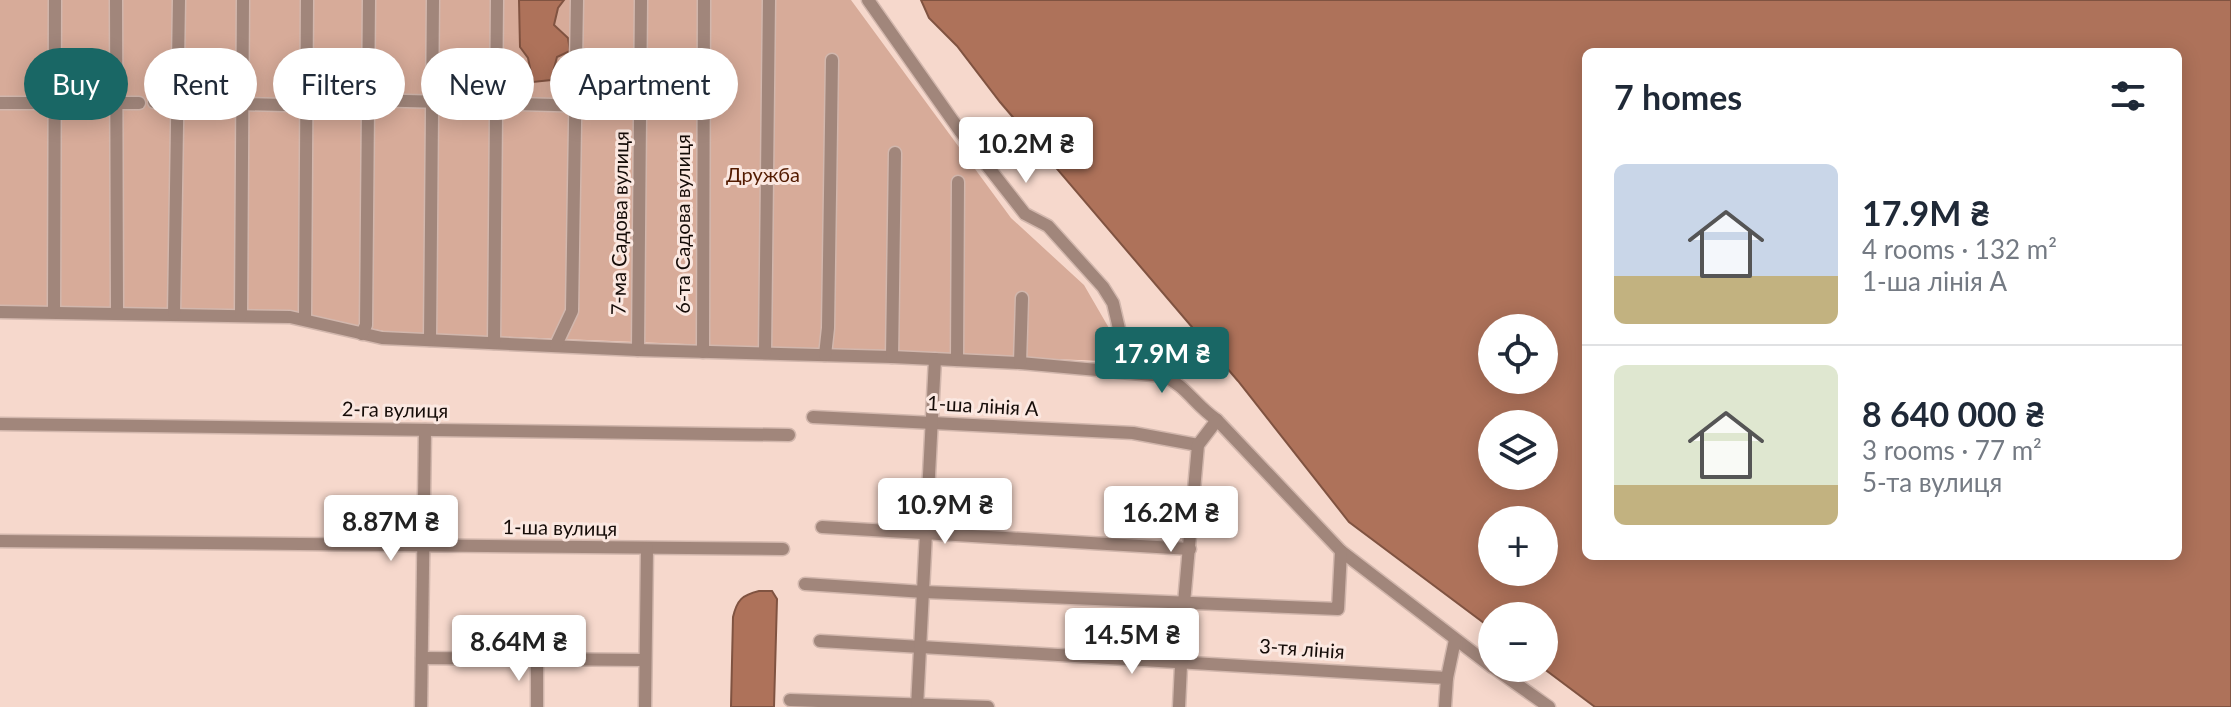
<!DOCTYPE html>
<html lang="en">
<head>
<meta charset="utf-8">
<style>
	:root { --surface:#fff; --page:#f2f2f3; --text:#1f2937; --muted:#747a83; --line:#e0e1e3; --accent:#196765 }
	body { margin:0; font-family:Lato,sans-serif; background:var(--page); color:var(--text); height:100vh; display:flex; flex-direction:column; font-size:30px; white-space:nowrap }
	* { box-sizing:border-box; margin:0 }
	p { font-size:26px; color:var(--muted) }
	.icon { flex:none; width:44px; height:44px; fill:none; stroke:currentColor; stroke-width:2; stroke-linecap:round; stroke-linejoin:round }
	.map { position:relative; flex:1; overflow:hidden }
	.panel { position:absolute; left:1582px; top:48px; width:600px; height:512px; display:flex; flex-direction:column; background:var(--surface); border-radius:12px; box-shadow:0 4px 20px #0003 }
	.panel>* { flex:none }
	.guide { position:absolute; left:24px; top:48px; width:760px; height:72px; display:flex; gap:16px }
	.fabs { position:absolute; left:1478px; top:314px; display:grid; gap:16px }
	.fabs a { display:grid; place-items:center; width:80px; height:80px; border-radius:50%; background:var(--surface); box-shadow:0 4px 20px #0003; font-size:40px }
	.price { position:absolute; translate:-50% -68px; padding:0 18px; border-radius:8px; background:#fff; color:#222; font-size:26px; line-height:52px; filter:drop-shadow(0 2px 4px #0008) }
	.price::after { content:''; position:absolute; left:50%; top:48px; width:24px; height:18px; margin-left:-12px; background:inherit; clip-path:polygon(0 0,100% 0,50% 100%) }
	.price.selected { background:var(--accent); color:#fff }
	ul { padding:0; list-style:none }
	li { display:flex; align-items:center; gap:24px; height:200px; padding:0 32px }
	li+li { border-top:2px solid var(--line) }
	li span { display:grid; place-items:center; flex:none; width:224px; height:160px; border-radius:12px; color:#555 }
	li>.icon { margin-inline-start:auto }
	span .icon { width:96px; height:96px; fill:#fffc; stroke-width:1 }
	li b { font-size:34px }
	h2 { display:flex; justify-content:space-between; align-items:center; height:96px; padding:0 32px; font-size:34px }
	.chip { padding:0 28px; border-radius:36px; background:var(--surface); box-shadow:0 4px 20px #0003; font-size:28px; line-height:72px }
	.chip.selected { background:var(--accent); color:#fff }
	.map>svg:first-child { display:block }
	.green { fill:#d7ab99 }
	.water { fill:#ae725a; stroke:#805341; stroke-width:2; fill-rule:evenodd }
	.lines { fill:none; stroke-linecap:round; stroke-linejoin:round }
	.minor-casing { stroke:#d2b7ad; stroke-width:15 }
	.minor { stroke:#a1867b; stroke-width:12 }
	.labels { text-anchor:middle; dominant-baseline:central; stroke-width:6; stroke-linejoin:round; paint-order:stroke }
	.park-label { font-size:20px; fill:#531b00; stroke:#fbe8e1 }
	.street-label { font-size:20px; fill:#150c08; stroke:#fbe8e1 }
</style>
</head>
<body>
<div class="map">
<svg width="2231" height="707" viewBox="0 0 2231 707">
	<rect width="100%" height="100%" fill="#f6d8cc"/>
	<path class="green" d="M 0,0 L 851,0 L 1011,218 L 1084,285 L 1113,335 L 1103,361 L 388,332 L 289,311 L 0,306 Z"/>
	<g class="water">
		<path d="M 519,0 L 564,0 L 558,8 L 554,25 L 568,38 L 570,51 L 557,57 L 551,80 L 533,82 L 528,58 L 520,47 Z"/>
		<path d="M 921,0 L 2231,0 L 2231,707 L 1595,707 L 1543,668 L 1544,616 L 1492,616 L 1492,629 L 1349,522 L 1238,381 L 1000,102 L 957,46 L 929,18 ZM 1586,52 L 2178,52 L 2178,556 L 1586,556 ZM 1492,328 L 1544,328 L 1544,380 L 1492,380 ZM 1544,424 L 1544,476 L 1492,476 L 1492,424 ZM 1492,520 L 1544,520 L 1544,572 L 1492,572 Z"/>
		<path d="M 759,591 L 772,591 L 777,599 L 774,707 L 731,707 L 733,617 C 737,600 742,595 759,591 Z"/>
	</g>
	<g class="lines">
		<g class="minor-casing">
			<g id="minor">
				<path d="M 116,0 L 117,313"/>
				<path d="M 868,0 L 960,131 L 1025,214 L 1048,226 L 1103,287 L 1113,303 L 1120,333 L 1118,346 L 1103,369"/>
				<path d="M 154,102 L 368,107 L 368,100 L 703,109"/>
				<path d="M 0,103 L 139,103"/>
				<path d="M 0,312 L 290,317 L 382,338 L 638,350 L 892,357 L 1020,363 L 1164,376 C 1187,387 1195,405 1217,420 L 1341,551 L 1492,667"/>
				<path d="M 54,312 L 55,0"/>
				<path d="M 174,314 L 179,0"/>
				<path d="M 241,315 L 243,0"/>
				<path d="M 305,319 L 307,0"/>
				<path d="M 362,334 L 366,325 L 369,0"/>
				<path d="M 430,340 L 433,0"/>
				<path d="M 494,343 L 497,0"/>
				<path d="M 556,345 L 572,311 L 577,0"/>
				<path d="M 638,350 L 641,0"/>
				<path d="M 703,352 L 704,0"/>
				<path d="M 765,353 L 769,0"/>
				<path d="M 825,355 L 828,328 L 832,60"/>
				<path d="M 892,357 L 895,153"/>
				<path d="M 957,360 L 958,182"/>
				<path d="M 1020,363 L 1022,298"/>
				<path d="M 813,417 L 1133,433 L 1198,445"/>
				<path d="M 0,424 L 789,435"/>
				<path d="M 822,527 L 1190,549"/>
				<path d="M 0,541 L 783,549"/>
				<path d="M 805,584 L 924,592 L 1338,609 L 1341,551"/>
				<path d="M 820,641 L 1447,678"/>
				<path d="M 422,658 L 645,660"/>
				<path d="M 1494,668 L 1549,707"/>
				<path d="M 790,700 L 988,707"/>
				<path d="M 421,707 L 425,430"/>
				<path d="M 537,707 L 537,660"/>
				<path d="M 645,707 L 647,548"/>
				<path d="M 917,707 L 935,359"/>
				<path d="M 1179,707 L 1184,603 L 1198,445 L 1217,420"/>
				<path d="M 1445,707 L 1447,678 L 1455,640"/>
			</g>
		</g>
		<use href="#minor" class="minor"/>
	</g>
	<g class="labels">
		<g class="park-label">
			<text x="763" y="174">Дружба</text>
		</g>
		<g class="street-label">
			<text transform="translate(619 223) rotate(-89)">7-ма Садова вулиця</text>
			<text transform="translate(682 224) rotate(-90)">6-та Садова вулиця</text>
			<text transform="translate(983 405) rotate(3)">1-ша лінія А</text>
			<text transform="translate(395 409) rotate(1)">2-га вулиця</text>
			<text transform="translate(560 527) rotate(1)">1-ша вулиця</text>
			<text transform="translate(1302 648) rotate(4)">3-тя лінія</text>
		</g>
	</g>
</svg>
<div class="fabs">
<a><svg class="icon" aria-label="locate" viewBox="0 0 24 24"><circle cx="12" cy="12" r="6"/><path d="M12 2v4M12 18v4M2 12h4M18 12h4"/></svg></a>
<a><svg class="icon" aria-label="layers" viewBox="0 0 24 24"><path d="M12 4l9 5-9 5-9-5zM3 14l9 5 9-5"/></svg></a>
<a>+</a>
<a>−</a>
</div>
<b class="price" style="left:1026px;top:185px">10.2M ₴</b>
<b class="price selected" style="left:1162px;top:395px">17.9M ₴</b>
<b class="price" style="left:945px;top:546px">10.9M ₴</b>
<b class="price" style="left:1171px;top:554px">16.2M ₴</b>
<b class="price" style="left:391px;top:563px">8.87M ₴</b>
<b class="price" style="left:1132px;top:676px">14.5M ₴</b>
<b class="price" style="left:519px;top:683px">8.64M ₴</b>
<div class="guide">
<a class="chip selected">Buy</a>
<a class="chip">Rent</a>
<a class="chip">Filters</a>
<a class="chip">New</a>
<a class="chip">Apartment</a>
</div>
<section class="panel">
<h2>7 homes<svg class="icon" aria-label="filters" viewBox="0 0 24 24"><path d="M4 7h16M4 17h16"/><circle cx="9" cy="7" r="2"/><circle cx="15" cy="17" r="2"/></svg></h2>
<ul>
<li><span style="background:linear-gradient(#c9d6e8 70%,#c2b280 0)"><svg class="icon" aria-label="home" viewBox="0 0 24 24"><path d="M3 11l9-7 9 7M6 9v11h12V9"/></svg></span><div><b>17.9M ₴</b><p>4 rooms · 132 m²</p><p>1-ша лінія А</p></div></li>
<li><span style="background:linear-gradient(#dfe7d0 75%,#c2b280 0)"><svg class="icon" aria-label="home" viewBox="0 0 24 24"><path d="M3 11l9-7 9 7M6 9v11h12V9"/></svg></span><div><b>8 640 000 ₴</b><p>3 rooms · 77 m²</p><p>5-та вулиця</p></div></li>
</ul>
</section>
</div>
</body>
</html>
